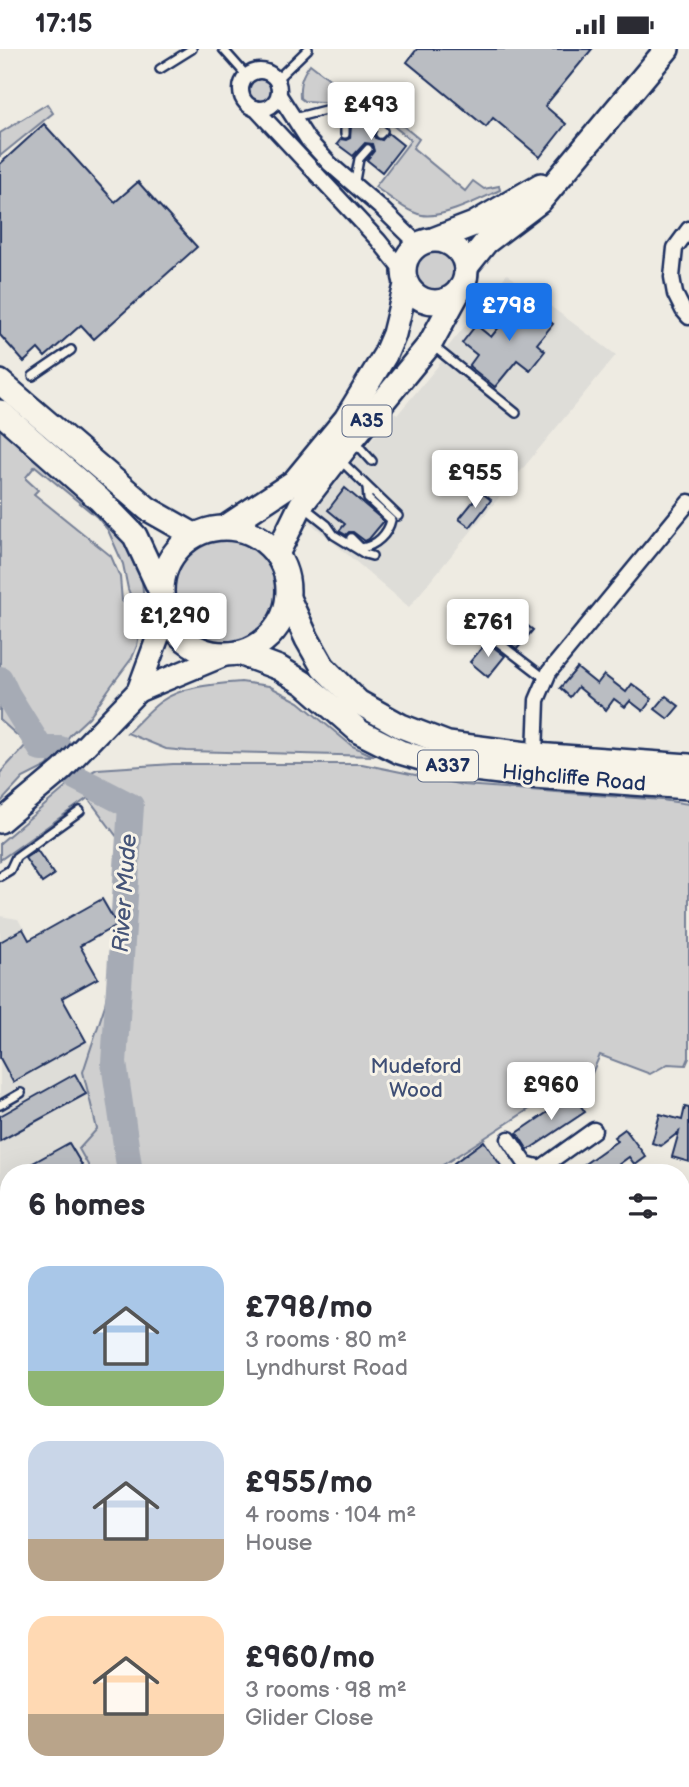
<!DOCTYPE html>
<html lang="en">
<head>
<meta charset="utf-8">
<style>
	:root { --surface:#fff; --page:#f2f2f3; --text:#2b2b33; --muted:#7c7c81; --accent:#1a73e8 }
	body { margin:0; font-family:"Balsamiq Sans",sans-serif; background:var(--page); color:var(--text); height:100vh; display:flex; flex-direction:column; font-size:26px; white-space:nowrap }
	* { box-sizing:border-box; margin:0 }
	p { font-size:23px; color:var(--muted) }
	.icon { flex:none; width:38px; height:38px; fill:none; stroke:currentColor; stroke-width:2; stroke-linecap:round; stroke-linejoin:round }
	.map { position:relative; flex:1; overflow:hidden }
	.side { position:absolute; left:0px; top:1115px; width:690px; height:625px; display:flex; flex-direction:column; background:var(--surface); border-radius:28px 28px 0 0; box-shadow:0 7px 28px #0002 }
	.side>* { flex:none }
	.price { position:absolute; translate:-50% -60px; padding:0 16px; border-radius:7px; background:#fff; color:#222; font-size:23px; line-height:46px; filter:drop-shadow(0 2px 4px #0008) }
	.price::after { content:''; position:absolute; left:50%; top:42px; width:21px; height:16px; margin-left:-10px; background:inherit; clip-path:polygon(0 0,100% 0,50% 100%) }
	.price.active { background:var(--accent); color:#fff }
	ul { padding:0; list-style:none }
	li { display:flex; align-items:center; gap:21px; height:175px; padding:0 28px }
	li span { display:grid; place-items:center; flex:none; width:196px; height:140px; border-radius:21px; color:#555 }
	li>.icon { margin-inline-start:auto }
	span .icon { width:84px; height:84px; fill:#fffc; stroke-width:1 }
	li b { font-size:30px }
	h2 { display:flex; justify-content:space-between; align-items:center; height:84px; padding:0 28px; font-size:30px }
	.status { display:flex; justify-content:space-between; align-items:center; height:49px; padding:0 35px; background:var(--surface); direction:ltr }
	.status svg { height:19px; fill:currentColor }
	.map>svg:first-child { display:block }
	.built { fill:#deddd8 }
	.green { fill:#cfcfcf; stroke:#757f96; stroke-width:2 }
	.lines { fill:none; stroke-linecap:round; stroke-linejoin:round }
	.river { stroke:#a6abb5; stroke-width:26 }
	.building { fill:#babdc2; stroke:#1b2f5e; stroke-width:2 }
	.service-casing { stroke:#1b2f5e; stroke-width:12 }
	.minor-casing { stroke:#1b2f5e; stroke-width:19 }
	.secondary-casing { stroke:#1b2f5e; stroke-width:26 }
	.primary-casing { stroke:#1b2f5e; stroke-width:28 }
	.service { stroke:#f7f3e8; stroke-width:7 }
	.minor { stroke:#f7f3e8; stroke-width:14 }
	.secondary { stroke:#f7f3e8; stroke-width:21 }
	.primary { stroke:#f7f3e8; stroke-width:23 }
	.labels { text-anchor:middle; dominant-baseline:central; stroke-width:6; stroke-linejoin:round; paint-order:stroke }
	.shield { fill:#f7f3e8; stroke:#5d6a87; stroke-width:2 }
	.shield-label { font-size:19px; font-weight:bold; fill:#1b2f5e }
	.street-label { font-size:21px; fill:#1b2f5e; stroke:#f7f3e8 }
	.park-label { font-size:21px; fill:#3f4f75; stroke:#f7f3e8 }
	.water-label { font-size:23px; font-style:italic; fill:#455478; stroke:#f7f3e8 }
</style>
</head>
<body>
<div class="status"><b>17:15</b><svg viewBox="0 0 49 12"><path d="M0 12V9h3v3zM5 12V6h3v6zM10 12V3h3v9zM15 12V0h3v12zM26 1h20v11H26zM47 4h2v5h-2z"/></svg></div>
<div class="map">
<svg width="689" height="1738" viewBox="0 0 689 1738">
	<rect width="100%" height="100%" fill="#eeebe2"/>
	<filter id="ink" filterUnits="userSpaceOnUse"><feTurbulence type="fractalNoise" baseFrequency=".0143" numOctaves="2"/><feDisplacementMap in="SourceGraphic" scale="14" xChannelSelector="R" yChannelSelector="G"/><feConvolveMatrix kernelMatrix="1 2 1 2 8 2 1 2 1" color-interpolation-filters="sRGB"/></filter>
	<g filter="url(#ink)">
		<g class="built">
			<path d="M 507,225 L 616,306 L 409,558 L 306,470 L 394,363 L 398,365 L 442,312 L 439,309 Z"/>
			<path d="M 0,867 L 18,870 L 86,992 L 92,996 L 83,1023 L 97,1080 L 79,1100 L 92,1123 L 9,1124 L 9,1731 L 40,1731 L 37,1738 L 0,1738 Z"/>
			<path d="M 681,1386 L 689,1389 L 689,1442 L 681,1439 Z"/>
		</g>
		<g class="green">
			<path d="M 310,15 L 345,42 L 352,35 L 419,90 L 413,99 L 465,142 L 473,132 L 484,140 L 499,137 L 500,141 C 482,149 442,170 422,166 C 406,163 389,147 375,138 L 411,91 L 367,56 L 358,55 L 358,44 L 339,43 L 339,54 L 304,52 L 300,49 C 299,34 302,26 310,15 Z"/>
			<circle cx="260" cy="41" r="13"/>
			<path d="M 47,55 L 53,64 L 0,107 L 0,84 Z"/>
			<circle cx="434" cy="220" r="22"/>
			<path d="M 0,372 L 116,473 L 138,515 L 142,532 L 145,564 L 132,550 L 128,540 L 123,515 L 108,481 L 97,468 L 35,417 L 26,428 L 26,430 L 38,441 L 34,445 L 111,507 L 120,528 L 122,552 L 138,567 L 140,579 L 137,597 L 132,609 L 111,637 L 89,668 L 71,685 L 47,717 L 23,729 L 0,754 L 0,724 L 27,695 L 0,671 Z"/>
			<circle cx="224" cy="542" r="54"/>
			<path d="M 241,633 L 269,637 L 299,653 L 352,697 L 374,707 L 187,702 L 166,700 L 127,684 C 138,674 148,662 160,653 C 182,637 215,635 241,633 Z"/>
			<path d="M 173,715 L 362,715 L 464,736 L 662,751 L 689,755 L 689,1009 L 686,1016 L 668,1015 L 650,1025 L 600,1006 L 583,1044 L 568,1035 L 432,1123 L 92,1123 L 79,1100 L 97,1080 L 83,1023 L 105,956 L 118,881 L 120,792 L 88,749 L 0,811 L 0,794 L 71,734 L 97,720 Z"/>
			<path d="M 681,1201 L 689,1205 L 689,1227 L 681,1246 Z"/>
			<path d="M 40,1731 L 326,1731 L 319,1738 L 37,1738 Z"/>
		</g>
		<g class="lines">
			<g class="river">
				<path d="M 0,630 L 7,645 L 41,700 L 60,700 L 75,728 L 131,757 L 114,1014 L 130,1124"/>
				<path d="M 193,1738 L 196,1731"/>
			</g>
		</g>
		<g class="building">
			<path d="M 417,0 L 592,0 L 545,57 L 566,75 L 540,108 L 493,69 L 486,78 L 407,13 Z"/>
			<path d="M 367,59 L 382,71 L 376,71 L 371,75 L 375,89 L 382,91 L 388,84 L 403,96 L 382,123 L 367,111 L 374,102 L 372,95 L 365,94 L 353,107 L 337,95 L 341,90 L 346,91 L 350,89 L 351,78 L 356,72 L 366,69 L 368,65 L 366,60 Z"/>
			<path d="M 44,75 L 115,153 L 138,133 L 197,198 L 94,290 L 81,276 L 45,308 L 38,300 L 24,313 L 0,286 L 0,115 Z"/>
			<path d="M 522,250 L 553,275 L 537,295 L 545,302 L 530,321 L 517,311 L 495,338 L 469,317 L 477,306 L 462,294 L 476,276 L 491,288 Z"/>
			<path d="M 345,439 L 384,472 L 369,490 L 365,492 L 353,483 L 349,483 L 346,486 L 339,482 L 345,475 L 328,461 Z"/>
			<path d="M 481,443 L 491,451 L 470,478 L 459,470 Z"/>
			<path d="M 515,567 L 533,581 L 517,600 L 499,586 Z"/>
			<path d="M 487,593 L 505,607 L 488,628 L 470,613 Z"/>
			<path d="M 577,619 L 597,635 L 604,626 L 626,643 L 632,635 L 652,650 L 643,662 L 630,652 L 625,658 L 614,650 L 606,661 L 578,638 L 570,648 L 560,639 Z"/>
			<path d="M 666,647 L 679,657 L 668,670 L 655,660 Z"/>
			<path d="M 37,801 L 54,826 L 42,834 L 25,809 Z"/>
			<path d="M 102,850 L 117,876 L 80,897 L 98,929 L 62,949 L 86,992 L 13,1033 L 0,1009 L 0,893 L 23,880 L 29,891 Z"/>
			<path d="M 75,1025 L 86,1045 L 0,1092 L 0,1067 Z"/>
			<path d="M 573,1046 L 585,1063 L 528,1101 L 517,1084 Z"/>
			<path d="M 685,1058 L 689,1059 L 689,1113 L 672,1108 L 679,1083 L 661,1097 L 652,1094 L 660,1065 L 682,1071 Z"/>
			<path d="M 625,1080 L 646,1108 L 635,1116 L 629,1108 L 607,1124 L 572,1124 L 617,1092 L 614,1088 Z"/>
			<path d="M 484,1092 L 490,1101 L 506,1124 L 462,1124 L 454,1114 Z"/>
			<path d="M 69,1094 L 82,1116 L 68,1124 L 15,1124 Z"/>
		</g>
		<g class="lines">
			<g class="service-casing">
				<g id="service">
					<path d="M 223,0 L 247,27"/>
					<path d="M 160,20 L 192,0"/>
					<path d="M 277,30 L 308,0"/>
					<path d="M 345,68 L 362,65"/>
					<path d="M 294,69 L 325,61 L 345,68 L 345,85"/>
					<path d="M 377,77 L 383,82 L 380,85"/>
					<path d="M 354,137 L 359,110 L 368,100"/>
					<path d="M 433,297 L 516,364"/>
					<path d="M 33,327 L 71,301"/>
					<path d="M 355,393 L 372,412"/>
					<path d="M 341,412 L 398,467"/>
					<path d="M 303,457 L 327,476 L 334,486 L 365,505 L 372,507"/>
					<path d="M 351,489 L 361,499 C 376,497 388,485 391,471 L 368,450 L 367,438"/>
					<path d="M 458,578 L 470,576 L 481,580 L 546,630"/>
					<path d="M 0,827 L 10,821 L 16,808 L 80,762"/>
					<path d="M 0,1056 L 21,1044"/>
					<path d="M 0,1250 L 9,1246"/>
					<path d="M 0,1295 L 9,1291"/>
					<path d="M 0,1301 L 9,1318"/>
					<path d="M 0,1359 L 7,1371"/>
					<path d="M 681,1374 L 689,1377"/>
					<path d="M 681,1454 L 689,1458"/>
				</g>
			</g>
			<g class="minor-casing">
				<g id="minor">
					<circle cx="260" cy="41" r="19"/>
					<path d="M 279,46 L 308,91 L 330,115 L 382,160 L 418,195"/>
					<path d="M 255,59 L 378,191 L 403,222"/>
					<path d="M 689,180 L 675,199 L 672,228 L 675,245 L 683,261 L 689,268"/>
					<path d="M 535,706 L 537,651 L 549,623 L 689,453"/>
					<path d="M 509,1090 L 526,1115 L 541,1119 L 544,1124"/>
					<path d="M 541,1119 L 594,1081"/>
					<path d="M 681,1187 L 689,1196"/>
					<path d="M 681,1262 L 689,1244"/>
					<path d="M 0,1485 L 9,1501"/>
					<path d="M 681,1676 L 689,1680"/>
					<path d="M 473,1731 L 474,1738"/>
					<path d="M 29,1738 L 32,1731"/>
				</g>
			</g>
			<g class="secondary-casing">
				<g id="secondary">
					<path d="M 138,642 L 227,605"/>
					<path d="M 0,773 L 62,721 L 138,642 L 166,566"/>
				</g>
			</g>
			<g class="primary-casing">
				<g id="primary">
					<path d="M 435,190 L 474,175 L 541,136"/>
					<circle cx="435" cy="222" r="31"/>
					<path d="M 466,218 L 486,193 L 540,152 L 667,0"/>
					<path d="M 0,333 L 148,460 L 194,486"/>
					<path d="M 0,363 L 99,450 L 135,487 L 161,543"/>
					<path d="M 226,478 L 294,433 L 346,370 L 385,306 L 394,285 L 406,236"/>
					<circle cx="225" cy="542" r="63"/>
					<path d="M 277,505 L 301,456 L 352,390 L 430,295 L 460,240"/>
					<path d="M 288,549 L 307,590 L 323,618 L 358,653 L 401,677 L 448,695 L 535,706 L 689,717"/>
					<path d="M 239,604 L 279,619 L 305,635 L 360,683 L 400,703 L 448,717 L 533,727 L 689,738"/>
				</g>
			</g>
			<use href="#service" class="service"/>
			<use href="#minor" class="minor"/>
			<use href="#secondary" class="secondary"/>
			<use href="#primary" class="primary"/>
		</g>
	</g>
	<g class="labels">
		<g class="shield">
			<rect x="342.5" y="356.5" width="49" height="31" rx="5"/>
			<rect x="418" y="701.5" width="60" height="31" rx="5"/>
		</g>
		<g class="shield-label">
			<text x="367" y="372">A35</text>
			<text x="448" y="717">A337</text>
		</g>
		<g class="street-label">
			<text transform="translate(574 729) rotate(5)">Highcliffe Road</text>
		</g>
		<g class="park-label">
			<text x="416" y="1017">Mudeford<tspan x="416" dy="24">Wood</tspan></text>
		</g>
		<g class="water-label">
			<text transform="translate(125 844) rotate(-86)">River Mude</text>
		</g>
	</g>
</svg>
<b class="price" style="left:371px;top:93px">£493</b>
<b class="price active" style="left:509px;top:294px">£798</b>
<b class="price" style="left:475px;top:461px">£955</b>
<b class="price" style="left:175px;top:604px">£1,290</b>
<b class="price" style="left:488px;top:610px">£761</b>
<b class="price" style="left:551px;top:1073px">£960</b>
<section class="side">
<h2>6 homes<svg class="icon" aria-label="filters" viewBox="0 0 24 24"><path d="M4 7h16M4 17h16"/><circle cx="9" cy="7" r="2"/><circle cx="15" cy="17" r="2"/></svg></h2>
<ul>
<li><span style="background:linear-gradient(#a9c7e8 75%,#8fb573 0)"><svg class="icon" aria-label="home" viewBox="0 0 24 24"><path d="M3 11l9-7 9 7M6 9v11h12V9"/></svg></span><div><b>£798/mo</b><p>3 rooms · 80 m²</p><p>Lyndhurst Road</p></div></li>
<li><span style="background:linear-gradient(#c9d6e8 70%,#b9a48a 0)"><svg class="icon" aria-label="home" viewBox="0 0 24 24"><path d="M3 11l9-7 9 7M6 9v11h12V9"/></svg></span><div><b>£955/mo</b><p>4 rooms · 104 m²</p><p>House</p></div></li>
<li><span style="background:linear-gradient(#ffd9b3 70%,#b9a48a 0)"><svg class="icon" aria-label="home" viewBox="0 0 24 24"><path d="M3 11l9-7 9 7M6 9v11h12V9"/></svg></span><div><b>£960/mo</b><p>3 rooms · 98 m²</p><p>Glider Close</p></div></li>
</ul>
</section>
</div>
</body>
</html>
